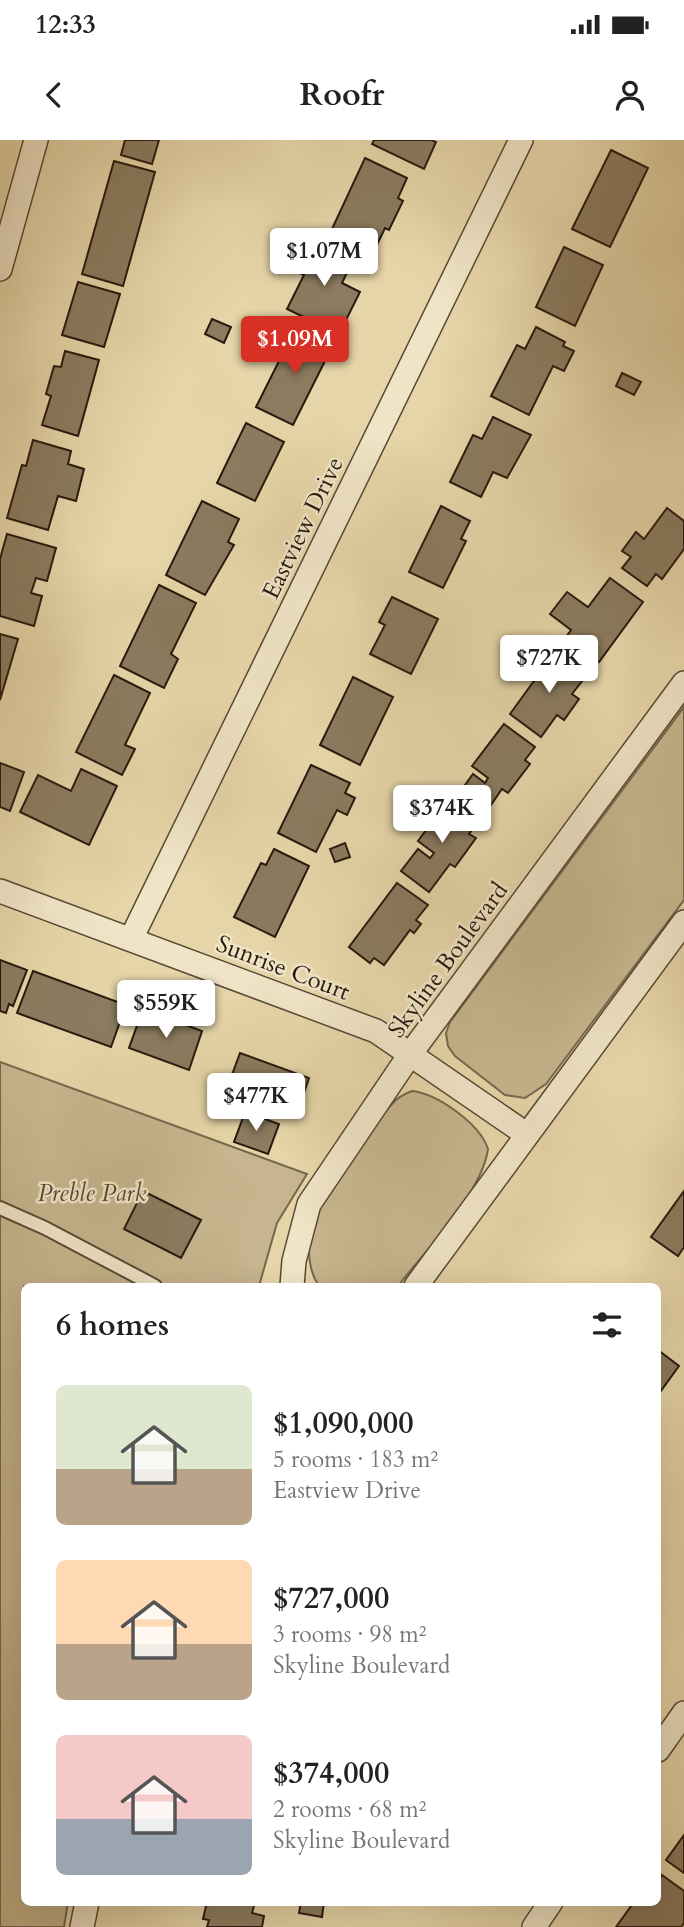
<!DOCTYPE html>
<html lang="en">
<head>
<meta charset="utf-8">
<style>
	:root { --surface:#fff; --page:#f6f6f6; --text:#222; --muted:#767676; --accent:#d93025 }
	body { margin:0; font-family:Cardo,serif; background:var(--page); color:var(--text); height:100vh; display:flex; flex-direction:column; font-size:26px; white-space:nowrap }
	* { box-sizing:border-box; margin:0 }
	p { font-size:23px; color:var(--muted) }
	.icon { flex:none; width:38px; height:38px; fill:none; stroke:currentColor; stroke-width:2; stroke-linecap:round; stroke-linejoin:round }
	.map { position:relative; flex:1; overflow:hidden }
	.panel { position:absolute; left:21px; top:1143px; width:640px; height:623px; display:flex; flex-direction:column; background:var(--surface); border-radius:10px; box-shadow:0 7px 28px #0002 }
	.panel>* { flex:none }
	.price { position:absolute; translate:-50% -60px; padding:0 16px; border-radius:7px; background:#fff; color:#222; font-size:23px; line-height:46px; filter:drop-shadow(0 2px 4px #0008) }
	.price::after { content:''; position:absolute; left:50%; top:42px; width:21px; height:16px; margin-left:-10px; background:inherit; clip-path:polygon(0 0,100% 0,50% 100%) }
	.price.on { background:var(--accent); color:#fff }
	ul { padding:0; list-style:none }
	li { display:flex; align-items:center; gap:21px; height:175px; padding:0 35px }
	li span { display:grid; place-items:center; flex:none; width:196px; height:140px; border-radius:10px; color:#555 }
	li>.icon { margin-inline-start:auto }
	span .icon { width:84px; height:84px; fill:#fffc; stroke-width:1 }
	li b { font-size:30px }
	h2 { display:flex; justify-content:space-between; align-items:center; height:84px; padding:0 35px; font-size:30px }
	.status { display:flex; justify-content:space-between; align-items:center; height:49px; padding:0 35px; background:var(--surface); direction:ltr }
	.status svg { height:19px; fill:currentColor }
	header { display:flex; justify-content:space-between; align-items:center; height:91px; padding:0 35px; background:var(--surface); font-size:32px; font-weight:600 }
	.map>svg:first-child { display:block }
	.green { fill:#c6b58e; stroke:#77684e; stroke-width:2 }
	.building { fill:#8b7b5f; stroke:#281a0f; stroke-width:2 }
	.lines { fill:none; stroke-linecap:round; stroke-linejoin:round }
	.lane-casing { stroke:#584935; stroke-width:16 }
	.street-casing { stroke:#584935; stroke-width:26 }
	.lane { stroke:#efe4c6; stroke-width:12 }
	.street { stroke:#efe4c6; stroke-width:23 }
	.labels { text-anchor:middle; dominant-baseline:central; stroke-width:5; stroke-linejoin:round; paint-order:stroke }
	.street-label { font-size:24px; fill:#281a0f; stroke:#efe4c6 }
	.park-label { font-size:24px; font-style:italic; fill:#574835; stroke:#efe4c6 }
</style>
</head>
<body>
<div class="status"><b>12:33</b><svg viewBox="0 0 49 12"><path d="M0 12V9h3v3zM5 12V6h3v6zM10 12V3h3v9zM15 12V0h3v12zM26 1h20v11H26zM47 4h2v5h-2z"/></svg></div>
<header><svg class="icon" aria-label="back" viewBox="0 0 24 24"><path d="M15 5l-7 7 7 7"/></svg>Roofr<svg class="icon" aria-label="person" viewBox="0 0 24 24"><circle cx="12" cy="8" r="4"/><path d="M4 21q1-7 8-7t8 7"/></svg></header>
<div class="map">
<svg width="684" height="1787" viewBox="0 0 684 1787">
	<rect width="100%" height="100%" fill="#e6d5a8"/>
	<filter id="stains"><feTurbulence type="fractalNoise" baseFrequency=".00286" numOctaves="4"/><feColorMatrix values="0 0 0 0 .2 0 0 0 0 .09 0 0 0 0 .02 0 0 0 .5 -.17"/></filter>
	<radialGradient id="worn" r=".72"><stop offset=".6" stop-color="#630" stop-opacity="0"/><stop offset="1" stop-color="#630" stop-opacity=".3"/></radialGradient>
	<g class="green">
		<path d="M 684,567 L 684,760 L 546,944 L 525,958 L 505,955 L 455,916 L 448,906 L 446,893 L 450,882 Z"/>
		<path d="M 0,922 L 307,1034 L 277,1083 L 259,1146 L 24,1146 L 24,1762 L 68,1762 L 64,1787 L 0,1787 Z"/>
		<path d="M 412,951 C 438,954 480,984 488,1009 C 482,1053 425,1111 398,1146 L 319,1146 C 306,1128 307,1099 314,1078 C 324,1052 373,983 394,962 C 399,956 405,954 412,951 Z"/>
	</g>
	<g class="building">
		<path d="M 125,0 L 159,0 L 152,24 L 121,15 Z"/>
		<path d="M 374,0 L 431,0 L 436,2 L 424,29 L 372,4 Z"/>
		<path d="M 611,10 L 648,28 L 610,107 L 572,89 Z"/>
		<path d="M 365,18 L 407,38 L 398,58 L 403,61 L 389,90 L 385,88 L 375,109 L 332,89 Z"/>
		<path d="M 114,21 L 155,32 L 123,146 L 82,134 Z"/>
		<path d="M 307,102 L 317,106 L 318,103 L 353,120 L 342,143 L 360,152 L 339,194 L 287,169 L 304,135 L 293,130 Z"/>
		<path d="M 564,107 L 603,125 L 575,186 L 536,167 Z"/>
		<path d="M 78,142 L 120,154 L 104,207 L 62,195 Z"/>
		<path d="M 212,179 L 231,187 L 224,203 L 205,194 Z"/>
		<path d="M 296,187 L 333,205 L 293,285 L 256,267 Z"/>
		<path d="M 536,187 L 565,202 L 563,206 L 574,211 L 564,231 L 553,226 L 529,275 L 491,256 L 517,205 L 525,209 Z"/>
		<path d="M 65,211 L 99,220 L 78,296 L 42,285 L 51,256 L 46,254 L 54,226 L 61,227 Z"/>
		<path d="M 622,233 L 641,242 L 634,255 L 616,246 Z"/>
		<path d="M 493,277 L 531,295 L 507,338 L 493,332 L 481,357 L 450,342 L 473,295 L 482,299 Z"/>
		<path d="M 246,283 L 284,302 L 255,361 L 217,343 Z"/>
		<path d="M 33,300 L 71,311 L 68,324 L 84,329 L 76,361 L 58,356 L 48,390 L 7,378 L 22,325 L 26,326 Z"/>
		<path d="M 202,361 L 239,379 L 228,402 L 234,405 L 205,455 L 166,435 Z"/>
		<path d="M 441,366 L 470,381 L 461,399 L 466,401 L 443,448 L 409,432 Z"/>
		<path d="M 667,368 L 684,381 L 684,409 L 662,439 L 656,434 L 647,446 L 622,428 L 631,417 L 622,411 L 636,392 L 644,399 Z"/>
		<path d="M 7,394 L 56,408 L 47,441 L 36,438 L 31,453 L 42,456 L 34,486 L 0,476 L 0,419 Z"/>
		<path d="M 610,438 L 643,462 L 599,522 L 566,497 L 571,490 L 550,474 L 567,452 L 588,467 Z"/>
		<path d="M 159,445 L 196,463 L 171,514 L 178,519 L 164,548 L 120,526 Z"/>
		<path d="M 392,457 L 438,479 L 411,534 L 370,514 L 385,485 L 379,482 Z"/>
		<path d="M 0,494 L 18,499 L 0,560 Z"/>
		<path d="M 555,512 L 586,536 L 572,554 L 579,559 L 564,580 L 557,575 L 541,597 L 510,574 Z"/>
		<path d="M 114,535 L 150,553 L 125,605 L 135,609 L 122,635 L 76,612 Z"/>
		<path d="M 353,537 L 393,557 L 360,625 L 320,605 Z"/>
		<path d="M 504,584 L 535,607 L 525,620 L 530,624 L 508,653 L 502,649 L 486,672 L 460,652 L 473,634 L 485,643 L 488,638 L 472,626 Z"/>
		<path d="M 0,623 L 24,632 L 10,671 L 0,667 Z"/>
		<path d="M 311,625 L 350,643 L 345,653 L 355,658 L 347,675 L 337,670 L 316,712 L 278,693 Z"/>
		<path d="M 81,629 L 117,646 L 89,705 L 20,672 L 38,635 L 71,651 Z"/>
		<path d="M 449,659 L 479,681 L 469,694 L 476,698 L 455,727 L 450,724 L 429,752 L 401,731 L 418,709 L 430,718 L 434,713 L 418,701 Z"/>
		<path d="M 345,703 L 350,717 L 335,722 L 330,709 Z"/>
		<path d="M 274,709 L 309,726 L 275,797 L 234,777 L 261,723 L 266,725 Z"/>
		<path d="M 397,743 L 428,765 L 416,780 L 421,784 L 414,793 L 410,790 L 384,825 L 374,818 L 370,823 L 349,807 Z"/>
		<path d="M 0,820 L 27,830 L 13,866 L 9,864 L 6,873 L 0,871 Z"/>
		<path d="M 33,831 L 126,865 L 111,907 L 17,873 Z"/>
		<path d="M 143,869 L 202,891 L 189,930 L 129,908 Z"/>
		<path d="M 240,913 L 309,938 L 296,976 L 226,951 Z"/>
		<path d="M 245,972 L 279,984 L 268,1014 L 234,1002 Z"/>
		<path d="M 143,1051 L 201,1080 L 181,1118 L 124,1089 Z"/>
		<path d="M 684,1051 L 684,1107 L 678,1116 L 651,1097 Z"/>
		<path d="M 658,1210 L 679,1226 L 658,1255 Z"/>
		<path d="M 684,1695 L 684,1733 L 666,1720 Z"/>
		<path d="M 662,1735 L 684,1751 L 684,1783 L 681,1787 L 616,1787 L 634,1762 L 658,1762 L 658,1741 Z"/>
		<path d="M 207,1762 L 255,1762 L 252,1773 L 264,1776 L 262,1787 L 207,1787 L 209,1780 L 203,1779 Z"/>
		<path d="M 301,1762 L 324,1762 L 322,1777 L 299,1773 Z"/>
	</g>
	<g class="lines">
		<g class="lane-casing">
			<path id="lane" d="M 0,1068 L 45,1088 L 155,1146"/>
		</g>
		<g class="street-casing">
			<g id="street">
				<path d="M 0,129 L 36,0"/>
				<path d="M 0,751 L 376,891 L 526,994"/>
				<path d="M 131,799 L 521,0"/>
				<path d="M 292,1146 L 294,1121 L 309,1064 L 411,913 L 684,543"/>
				<path d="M 416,1146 L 684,782"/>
				<path d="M 658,1610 L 684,1573"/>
				<path d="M 82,1787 L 87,1762"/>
				<path d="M 534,1787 L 551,1762"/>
			</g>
		</g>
		<use href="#lane" class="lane"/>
		<use href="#street" class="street"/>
	</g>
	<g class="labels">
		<g class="street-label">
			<text transform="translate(303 388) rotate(-64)">Eastview Drive</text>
			<text transform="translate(448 820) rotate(-54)">Skyline Boulevard</text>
			<text transform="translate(283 828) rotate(21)">Sunrise Court</text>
		</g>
		<g class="park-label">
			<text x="92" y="1053">Preble Park</text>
		</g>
	</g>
	<rect width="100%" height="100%" filter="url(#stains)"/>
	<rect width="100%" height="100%" fill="url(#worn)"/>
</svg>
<b class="price" style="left:324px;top:148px">$1.07M</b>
<b class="price on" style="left:295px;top:236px">$1.09M</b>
<b class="price" style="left:549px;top:555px">$727K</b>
<b class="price" style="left:442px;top:705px">$374K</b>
<b class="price" style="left:166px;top:900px">$559K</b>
<b class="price" style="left:256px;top:993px">$477K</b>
<section class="panel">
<h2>6 homes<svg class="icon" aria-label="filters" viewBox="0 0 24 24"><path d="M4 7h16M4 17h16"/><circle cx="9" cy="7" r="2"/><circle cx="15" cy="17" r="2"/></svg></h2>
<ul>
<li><span style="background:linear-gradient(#dfe7d0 60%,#b9a48a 0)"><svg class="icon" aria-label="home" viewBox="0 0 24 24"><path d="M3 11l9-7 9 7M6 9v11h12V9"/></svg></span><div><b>$1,090,000</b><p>5 rooms · 183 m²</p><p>Eastview Drive</p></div></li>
<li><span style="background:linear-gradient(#ffd9b3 60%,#b9a48a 0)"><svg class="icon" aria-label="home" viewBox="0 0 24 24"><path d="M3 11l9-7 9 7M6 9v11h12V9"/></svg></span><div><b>$727,000</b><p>3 rooms · 98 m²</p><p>Skyline Boulevard</p></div></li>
<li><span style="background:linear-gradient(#f6c9c9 60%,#9aa5b1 0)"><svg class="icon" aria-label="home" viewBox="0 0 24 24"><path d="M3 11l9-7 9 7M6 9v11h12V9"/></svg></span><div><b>$374,000</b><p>2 rooms · 68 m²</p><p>Skyline Boulevard</p></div></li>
</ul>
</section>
</div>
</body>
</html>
